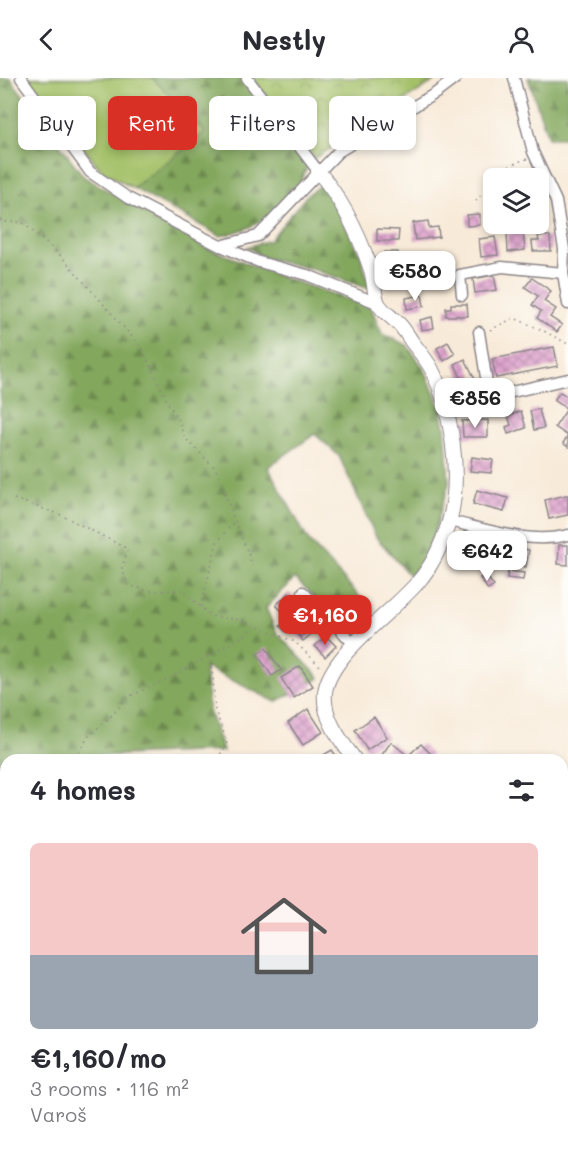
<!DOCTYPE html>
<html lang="en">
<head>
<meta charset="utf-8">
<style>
	:root { --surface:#fff; --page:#f7f7f7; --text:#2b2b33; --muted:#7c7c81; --accent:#d93025 }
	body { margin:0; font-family:Mali,sans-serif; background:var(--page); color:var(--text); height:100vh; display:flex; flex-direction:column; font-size:22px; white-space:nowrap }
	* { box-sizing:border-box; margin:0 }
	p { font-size:20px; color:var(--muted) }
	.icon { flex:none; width:33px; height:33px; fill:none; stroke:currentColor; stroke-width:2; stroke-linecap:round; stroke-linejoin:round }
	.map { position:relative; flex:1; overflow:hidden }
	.drawer { position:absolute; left:0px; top:676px; width:568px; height:404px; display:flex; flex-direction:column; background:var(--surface); border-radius:18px 18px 0 0; box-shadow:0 3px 9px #0003 }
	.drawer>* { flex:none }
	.guide { position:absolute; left:18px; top:18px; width:532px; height:54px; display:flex; gap:12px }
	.tools { position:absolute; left:483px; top:90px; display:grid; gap:12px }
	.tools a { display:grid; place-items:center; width:66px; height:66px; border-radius:9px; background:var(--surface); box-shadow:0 3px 9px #0003; font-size:30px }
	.price { position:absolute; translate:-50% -51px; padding:0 14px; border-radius:12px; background:#fff; color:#222; font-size:20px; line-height:39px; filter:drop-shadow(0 2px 3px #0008) }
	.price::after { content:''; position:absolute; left:50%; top:36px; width:18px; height:14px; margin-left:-9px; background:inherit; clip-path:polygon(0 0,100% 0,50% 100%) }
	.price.on { background:var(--accent); color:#fff }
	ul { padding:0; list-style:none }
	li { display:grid; align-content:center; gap:12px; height:318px; padding:0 30px }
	li span { display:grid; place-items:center; height:186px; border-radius:9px; color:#555 }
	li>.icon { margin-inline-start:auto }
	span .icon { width:108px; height:108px; fill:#fffc; stroke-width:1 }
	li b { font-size:26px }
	h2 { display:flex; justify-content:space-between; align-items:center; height:72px; padding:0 30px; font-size:26px }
	.tag { padding:0 21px; border-radius:9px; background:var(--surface); box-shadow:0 3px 9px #0003; font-size:21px; line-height:54px }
	.tag.on { background:var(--accent); color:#fff }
	header { display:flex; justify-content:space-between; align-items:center; height:78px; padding:0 30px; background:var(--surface); font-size:27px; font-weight:700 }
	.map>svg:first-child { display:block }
	.forest { fill:url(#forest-firs); stroke:#52644c; stroke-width:1.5 }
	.park { fill:url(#park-crowns); stroke:#637252; stroke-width:1.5 }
	.pitch { fill:#a4c169; stroke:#637252; stroke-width:1.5 }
	.building { fill:url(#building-cross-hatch) }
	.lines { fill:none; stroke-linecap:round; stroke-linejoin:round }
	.minor-casing { stroke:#8d868a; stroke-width:13 }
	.major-casing { stroke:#8d868a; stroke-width:16 }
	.path { stroke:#8d868a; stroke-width:1.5; stroke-dasharray:1.5 4.5; stroke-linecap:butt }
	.minor { stroke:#fff; stroke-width:10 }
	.major { stroke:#fff; stroke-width:14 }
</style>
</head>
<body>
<header><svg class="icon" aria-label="back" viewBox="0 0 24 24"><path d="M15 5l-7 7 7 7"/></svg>Nestly<svg class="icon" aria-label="person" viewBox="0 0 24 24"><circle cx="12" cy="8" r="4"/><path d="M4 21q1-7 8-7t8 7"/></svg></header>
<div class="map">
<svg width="568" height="1079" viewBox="0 0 568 1079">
	<defs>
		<pattern id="forest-firs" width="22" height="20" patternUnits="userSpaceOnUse" patternTransform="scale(1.5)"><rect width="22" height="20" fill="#83a75d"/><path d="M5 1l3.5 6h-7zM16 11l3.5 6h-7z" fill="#6b884e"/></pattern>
		<pattern id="park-crowns" width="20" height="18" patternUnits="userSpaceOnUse" patternTransform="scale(1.5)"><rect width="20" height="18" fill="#a4c169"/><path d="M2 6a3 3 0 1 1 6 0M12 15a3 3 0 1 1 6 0" fill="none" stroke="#859c58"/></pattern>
		<pattern id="building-cross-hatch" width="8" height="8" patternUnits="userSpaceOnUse" patternTransform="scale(1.5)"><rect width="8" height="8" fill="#dfa4ce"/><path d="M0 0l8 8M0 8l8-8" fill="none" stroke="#b485a8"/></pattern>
	</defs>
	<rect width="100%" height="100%" fill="#fdfcf7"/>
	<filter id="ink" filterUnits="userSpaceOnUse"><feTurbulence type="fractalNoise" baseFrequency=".0167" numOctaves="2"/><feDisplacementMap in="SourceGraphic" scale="12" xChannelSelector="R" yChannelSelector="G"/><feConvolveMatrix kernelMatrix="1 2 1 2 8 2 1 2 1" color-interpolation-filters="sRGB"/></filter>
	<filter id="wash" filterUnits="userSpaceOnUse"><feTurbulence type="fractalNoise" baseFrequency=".008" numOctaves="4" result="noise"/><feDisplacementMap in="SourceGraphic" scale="24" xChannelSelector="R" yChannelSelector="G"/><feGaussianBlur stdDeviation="1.35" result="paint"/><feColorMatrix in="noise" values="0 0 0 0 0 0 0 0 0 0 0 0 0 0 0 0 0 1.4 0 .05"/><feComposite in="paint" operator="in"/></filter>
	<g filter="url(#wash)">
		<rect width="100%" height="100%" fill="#f8ead8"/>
		<g class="forest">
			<path d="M 0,0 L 10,0 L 84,99 L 205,169 L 285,200 L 371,229 L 382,256 L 407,267 L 425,292 L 442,334 L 445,349 L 449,405 L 427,478 L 410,498 L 376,459 L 339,378 L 315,356 L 268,389 L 308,462 L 373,533 L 351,555 L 295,500 L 266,530 L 277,555 L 320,600 L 276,624 L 205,589 L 209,633 L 223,673 L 96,678 L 93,682 L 6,682 L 6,1074 L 188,1074 L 190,1079 L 0,1079 Z"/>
			<path d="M 27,0 L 242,0 L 308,87 C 292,130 263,149 220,158 L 102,93 Z"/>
			<path d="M 528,0 L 568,0 L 568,60 L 548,60 Z"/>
			<path d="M 322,106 L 328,114 L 361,177 L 370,211 L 312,191 L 264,180 L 247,169 L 270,162 L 307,117 Z"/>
		</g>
		<path class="park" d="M 251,0 L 439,0 L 315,80 Z"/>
		<path class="pitch" d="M 27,0 L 152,0 L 205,54 L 133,110 L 102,93 Z"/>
		<g id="blocks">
			<g class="building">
				<path d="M 480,136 L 480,147 L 467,148 L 467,137 Z"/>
				<path d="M 428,143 L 429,150 L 438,149 L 439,159 L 415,162 L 413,145 Z"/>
				<path d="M 377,151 L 399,152 L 398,163 L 377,163 Z"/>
				<path d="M 523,154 L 525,172 L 508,174 L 507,155 Z"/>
				<path d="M 538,158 L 550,158 L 551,173 L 533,173 L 532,163 L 539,163 Z"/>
				<path d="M 495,159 L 498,177 L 481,179 L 479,161 Z"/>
				<path d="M 384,174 L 398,174 L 399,189 L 384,189 Z"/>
				<path d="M 399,191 L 414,192 L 414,204 L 398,203 Z"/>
				<path d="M 494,197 L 497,212 L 475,215 L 473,201 Z"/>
				<path d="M 532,200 L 551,213 L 544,223 L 556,231 L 550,239 L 562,247 L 557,254 L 537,240 L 541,233 L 532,227 L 538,218 L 525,209 Z"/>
				<path d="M 422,217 L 424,228 L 407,231 L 406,220 Z"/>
				<path d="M 451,226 L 467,226 L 468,238 L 446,238 L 446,230 L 451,230 Z"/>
				<path d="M 432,239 L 434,250 L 422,252 L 420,242 Z"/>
				<path d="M 448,264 L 455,276 L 444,283 L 437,270 Z"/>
				<path d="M 554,269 L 558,288 L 496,300 L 492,281 Z"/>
				<path d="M 465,281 L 475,301 L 458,310 L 454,302 L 461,299 L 455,286 Z"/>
				<path d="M 560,314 L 568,319 L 568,369 L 563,365 L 568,358 L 555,349 L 567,331 L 554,322 Z"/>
				<path d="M 539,331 L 544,350 L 534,352 L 530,333 Z"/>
				<path d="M 521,333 L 526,350 L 508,356 L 506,349 L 511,347 L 508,338 Z"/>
				<path d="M 488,342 L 488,359 L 463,359 L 462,343 Z"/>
				<path d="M 472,379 L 493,382 L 491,395 L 470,393 Z"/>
				<path d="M 477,412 L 508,420 L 504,434 L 473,426 Z"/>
				<path d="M 566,417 L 568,417 L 568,437 L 549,441 L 545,422 Z"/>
				<path d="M 464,454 L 482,459 L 479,469 L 471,467 L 470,472 L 460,470 Z"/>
				<path d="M 488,461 L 506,465 L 503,480 L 485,476 Z"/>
				<path d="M 559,467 L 568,467 L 568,487 L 558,486 Z"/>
				<path d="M 512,468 L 529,472 L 526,489 L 509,486 Z"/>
				<path d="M 508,493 L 524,495 L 523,502 L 507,500 Z"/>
				<path d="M 485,496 L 494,508 L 488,512 L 480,500 Z"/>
				<path d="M 289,515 L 300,528 L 288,539 L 276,527 Z"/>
				<path d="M 312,537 L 321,548 L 303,563 L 294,552 Z"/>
				<path d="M 289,539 L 294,544 L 286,554 L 280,548 Z"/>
				<path d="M 326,558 L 336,568 L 325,579 L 315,568 Z"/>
				<path d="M 266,570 L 281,592 L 272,598 L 257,576 Z"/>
				<path d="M 300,588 L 313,608 L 294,620 L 281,600 Z"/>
				<path d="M 308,631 L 323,654 L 303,667 L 288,645 Z"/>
				<path d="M 374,639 L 387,659 L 367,672 L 355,652 Z"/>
				<path d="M 391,664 L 407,677 L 403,682 L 387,682 L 381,678 Z"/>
				<path d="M 421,666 L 432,677 L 426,682 L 419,682 L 411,675 Z"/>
				<path d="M 332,672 L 339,682 L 315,682 Z"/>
				<path d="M 562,981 L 568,986 L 566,1000 L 562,996 Z"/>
				<path d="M 334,1074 L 353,1074 L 356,1078 L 338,1079 Z"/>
				<path d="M 497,1074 L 510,1074 L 506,1079 L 493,1079 Z"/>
			</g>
		</g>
	</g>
	<g filter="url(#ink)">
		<use href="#blocks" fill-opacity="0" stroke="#8d868a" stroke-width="1.5"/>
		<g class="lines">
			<g class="minor-casing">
				<g id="minor">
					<path d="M 21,0 L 90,94 L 128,120 L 220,168 L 258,158 L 338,74 L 436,15 L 456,0"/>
					<path d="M 247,0 L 318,93"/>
					<path d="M 514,0 L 533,74 L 556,123 L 564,171 L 563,195 L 568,226"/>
					<path d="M 221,168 L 259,184 L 307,197 L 377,225"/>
					<path d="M 462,217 L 460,197 L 502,189 L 563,195"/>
					<path d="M 479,254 L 489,319"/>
					<path d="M 447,329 L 568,301"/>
					<path d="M 449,443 C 486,451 530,467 568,457"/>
					<path d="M 303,514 L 354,566"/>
					<path d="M 0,797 L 6,798"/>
					<path d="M 562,956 L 568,952"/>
					<path d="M 444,1074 L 446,1079"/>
					<path d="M 412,1079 L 418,1074"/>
				</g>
			</g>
			<g class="major-casing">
				<g id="major">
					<path d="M 318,93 C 342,122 359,156 371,192 C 374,202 374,213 377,223 C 380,232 392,239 399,246 C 404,251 408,258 412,264 C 418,272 426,281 431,290 C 452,332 462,399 449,444 C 442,466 433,487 418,504 C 394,533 330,576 325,614 C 322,639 341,663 355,682"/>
					<path d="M 562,1029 L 568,1031"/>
					<path d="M 475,1079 L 479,1074"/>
				</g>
			</g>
			<g class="path">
				<path d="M 495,100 C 503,91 515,84 527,81"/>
				<path d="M 476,123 L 494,102"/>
				<path d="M 0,142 L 5,144 L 22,144 L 61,178 L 142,270 L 169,327 L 179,342 L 184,359 L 216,391 L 233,438 L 250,480 L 252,488"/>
				<path d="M 490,252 L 514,240 L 542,252 L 568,266"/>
				<path d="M 14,421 L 59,436 L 128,471 L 122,490 L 128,507 L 149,513 L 182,512 L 211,538 L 241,542 L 295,564 L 321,589"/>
				<path d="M 201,529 L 217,464 L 234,444"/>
				<path d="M 70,682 L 78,675 L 89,658 L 112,637 L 128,619 L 172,599 L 209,578"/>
				<path d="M 210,682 L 223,674 L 227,664 L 215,632 L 213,601 L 209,578 L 245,557 L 253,548"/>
				<path d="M 0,685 L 6,686"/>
				<path d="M 196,1074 L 198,1079"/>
				<path d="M 390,1074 L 395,1079"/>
			</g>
			<use href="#minor" class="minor"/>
			<use href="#major" class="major"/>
		</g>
	</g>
</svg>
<div class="tools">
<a><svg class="icon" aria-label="layers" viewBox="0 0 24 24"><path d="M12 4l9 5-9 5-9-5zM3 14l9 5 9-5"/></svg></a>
</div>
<b class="price" style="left:415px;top:224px">€580</b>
<b class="price" style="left:475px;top:351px">€856</b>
<b class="price" style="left:487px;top:504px">€642</b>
<b class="price on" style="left:325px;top:568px">€1,160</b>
<div class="guide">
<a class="tag">Buy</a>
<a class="tag on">Rent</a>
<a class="tag">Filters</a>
<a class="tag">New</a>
</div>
<section class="drawer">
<h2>4 homes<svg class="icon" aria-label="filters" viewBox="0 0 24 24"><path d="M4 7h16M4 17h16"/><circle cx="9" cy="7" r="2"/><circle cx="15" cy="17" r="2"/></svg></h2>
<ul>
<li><span style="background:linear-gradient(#f6c9c9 60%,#9aa5b1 0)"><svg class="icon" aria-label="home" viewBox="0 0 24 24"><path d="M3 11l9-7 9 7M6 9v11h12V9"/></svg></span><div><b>€1,160/mo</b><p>3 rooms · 116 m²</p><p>Varoš</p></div></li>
</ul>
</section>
</div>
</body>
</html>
